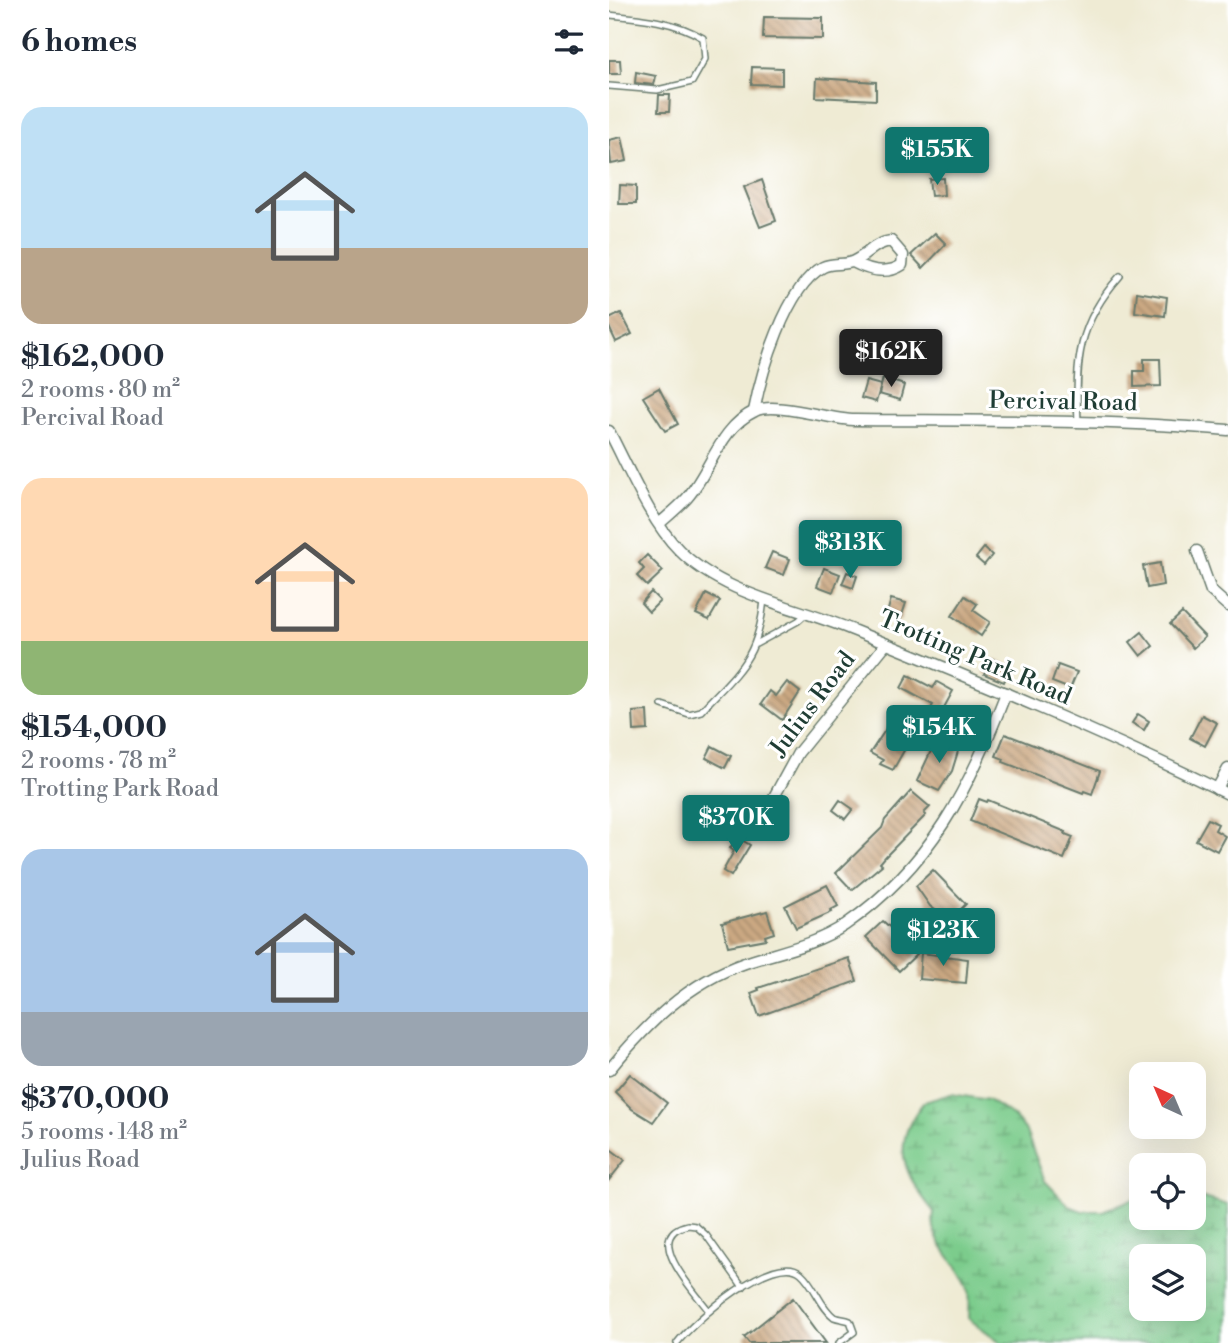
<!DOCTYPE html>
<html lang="en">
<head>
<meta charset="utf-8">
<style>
	:root { --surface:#fff; --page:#f2f2f3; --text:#1f2937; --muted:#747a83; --accent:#0f766e }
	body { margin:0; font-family:"Libre Bodoni",serif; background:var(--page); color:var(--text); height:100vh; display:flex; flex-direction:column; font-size:26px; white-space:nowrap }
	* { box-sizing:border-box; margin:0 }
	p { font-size:23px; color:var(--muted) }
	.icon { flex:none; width:38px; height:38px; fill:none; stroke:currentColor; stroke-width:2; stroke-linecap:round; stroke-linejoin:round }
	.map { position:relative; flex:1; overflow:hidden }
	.sheet { display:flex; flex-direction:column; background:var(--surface); width:609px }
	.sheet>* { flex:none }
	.needle { width:46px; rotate:316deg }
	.fabs { position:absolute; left:520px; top:1062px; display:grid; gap:14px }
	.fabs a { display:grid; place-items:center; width:77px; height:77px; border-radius:14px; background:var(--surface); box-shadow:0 7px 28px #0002; font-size:35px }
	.price { position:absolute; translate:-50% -60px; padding:0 16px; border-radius:7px; background:var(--accent); color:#fff; font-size:23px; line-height:46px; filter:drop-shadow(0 2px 4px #0008) }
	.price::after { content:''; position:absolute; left:50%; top:42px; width:21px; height:16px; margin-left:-10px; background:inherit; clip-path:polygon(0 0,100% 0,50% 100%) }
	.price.current { background:#222; color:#fff }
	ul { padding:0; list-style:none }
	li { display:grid; align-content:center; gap:14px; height:371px; padding:0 21px }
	li span { display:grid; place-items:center; height:217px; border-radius:21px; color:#555 }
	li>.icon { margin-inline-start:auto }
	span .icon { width:126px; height:126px; fill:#fffc; stroke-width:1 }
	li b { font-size:30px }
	h2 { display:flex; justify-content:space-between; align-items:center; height:84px; padding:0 21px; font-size:30px }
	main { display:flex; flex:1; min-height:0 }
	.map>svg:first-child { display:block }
	.wetland { fill:url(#wetland-marsh); stroke:#4e8460; stroke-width:2; fill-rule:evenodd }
	.building { fill:url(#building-back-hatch) }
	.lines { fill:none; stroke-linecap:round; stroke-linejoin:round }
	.service-casing { stroke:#687a6c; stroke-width:8 }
	.minor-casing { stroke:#687a6c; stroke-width:13 }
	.service { stroke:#fff; stroke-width:5 }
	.minor { stroke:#fff; stroke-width:10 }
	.labels { text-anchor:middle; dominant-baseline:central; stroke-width:6; stroke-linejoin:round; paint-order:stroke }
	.street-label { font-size:24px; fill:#1f3d34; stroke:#fff }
</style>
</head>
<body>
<main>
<section class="sheet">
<h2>6 homes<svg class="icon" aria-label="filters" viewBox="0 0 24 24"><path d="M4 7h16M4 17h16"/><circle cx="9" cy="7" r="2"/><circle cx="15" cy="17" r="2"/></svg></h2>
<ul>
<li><span style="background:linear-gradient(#bfe0f5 65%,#b9a48a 0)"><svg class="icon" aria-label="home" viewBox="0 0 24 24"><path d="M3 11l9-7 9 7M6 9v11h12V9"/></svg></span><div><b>$162,000</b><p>2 rooms · 80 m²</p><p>Percival Road</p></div></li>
<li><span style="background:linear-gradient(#ffd9b3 75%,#8fb573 0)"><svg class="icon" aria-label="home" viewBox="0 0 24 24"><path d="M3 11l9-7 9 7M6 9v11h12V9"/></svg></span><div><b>$154,000</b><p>2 rooms · 78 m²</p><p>Trotting Park Road</p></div></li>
<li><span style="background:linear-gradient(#a9c7e8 75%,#9aa5b1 0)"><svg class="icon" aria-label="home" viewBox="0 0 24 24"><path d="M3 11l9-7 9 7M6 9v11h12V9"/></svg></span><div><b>$370,000</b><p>5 rooms · 148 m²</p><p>Julius Road</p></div></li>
</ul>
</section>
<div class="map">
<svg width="619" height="1343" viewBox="0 0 619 1343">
	<defs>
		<pattern id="wetland-marsh" width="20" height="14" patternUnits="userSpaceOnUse" patternTransform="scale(1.75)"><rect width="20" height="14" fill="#7ccc8c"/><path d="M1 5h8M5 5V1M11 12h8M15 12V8" fill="none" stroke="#65a773"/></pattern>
		<pattern id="building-back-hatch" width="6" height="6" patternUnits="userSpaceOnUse" patternTransform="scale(1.75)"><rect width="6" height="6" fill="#cba882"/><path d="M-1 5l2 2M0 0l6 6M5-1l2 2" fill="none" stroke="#a48a6b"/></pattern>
	</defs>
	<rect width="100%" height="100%" fill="#fff"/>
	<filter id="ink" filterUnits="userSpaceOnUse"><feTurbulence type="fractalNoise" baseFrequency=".0143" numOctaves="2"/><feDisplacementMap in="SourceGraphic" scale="14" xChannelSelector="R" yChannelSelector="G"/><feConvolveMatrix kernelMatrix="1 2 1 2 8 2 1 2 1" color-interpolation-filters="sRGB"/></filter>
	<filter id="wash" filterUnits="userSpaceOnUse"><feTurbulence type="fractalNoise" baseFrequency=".00686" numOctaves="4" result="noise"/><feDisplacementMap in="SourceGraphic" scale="28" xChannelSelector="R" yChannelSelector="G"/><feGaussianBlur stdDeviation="1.57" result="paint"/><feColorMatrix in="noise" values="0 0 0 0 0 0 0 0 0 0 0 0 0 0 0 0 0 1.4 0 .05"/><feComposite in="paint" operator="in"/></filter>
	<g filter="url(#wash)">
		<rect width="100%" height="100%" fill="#efebd4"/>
		<path class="wetland" d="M 342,1094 L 379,1100 L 404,1116 L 416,1129 L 436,1181 L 460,1206 L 473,1211 L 494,1211 L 532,1196 L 532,1218 L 584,1218 L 585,1195 L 619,1205 L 619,1343 L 393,1343 L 360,1319 C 360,1309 362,1295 359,1286 C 349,1260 319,1243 325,1212 C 294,1173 280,1145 315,1102 ZM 584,1256 L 584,1309 L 532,1309 L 532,1256 Z"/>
		<g id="blocks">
			<g class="building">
				<path d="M 155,17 L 214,18 L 214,39 L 154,38 Z"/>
				<path d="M 0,60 L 11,60 L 12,74 L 0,74 Z"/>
				<path d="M 143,67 L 173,68 L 173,85 L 142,84 Z"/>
				<path d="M 27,72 L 47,76 L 45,85 L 26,83 Z"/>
				<path d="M 208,78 L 267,82 L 267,100 L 207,97 Z"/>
				<path d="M 50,95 L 61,95 L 60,112 L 49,112 Z"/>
				<path d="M 13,137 L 18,161 L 2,164 L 0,140 Z"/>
				<path d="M 334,178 L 335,195 L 322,196 L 320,179 Z"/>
				<path d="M 153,180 L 167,221 L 151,227 L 135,187 Z"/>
				<path d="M 11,185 L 27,186 L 27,204 L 10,204 Z"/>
				<path d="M 326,233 L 337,244 L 314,268 L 302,255 Z"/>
				<path d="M 528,292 L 558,297 L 556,316 L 526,312 Z"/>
				<path d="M 12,313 L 23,334 L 7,342 L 0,327 L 0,319 Z"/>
				<path d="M 535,359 L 551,359 L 552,386 L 525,387 L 525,371 L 535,371 Z"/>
				<path d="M 274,378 L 295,385 L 291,400 L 270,394 Z"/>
				<path d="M 257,381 L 272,385 L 267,402 L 252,398 Z"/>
				<path d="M 50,388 L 69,424 L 56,431 L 34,397 Z"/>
				<path d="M 375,548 L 383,555 L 375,565 L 367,558 Z"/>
				<path d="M 163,552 L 181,559 L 175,575 L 156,568 Z"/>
				<path d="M 38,555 L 54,571 L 38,586 L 28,576 L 35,569 L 30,563 Z"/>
				<path d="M 551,563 L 554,585 L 538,588 L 534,566 Z"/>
				<path d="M 215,568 L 231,574 L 224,592 L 208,586 Z"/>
				<path d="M 238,572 L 248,576 L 244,588 L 233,584 Z"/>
				<path d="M 42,592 L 51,601 L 40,612 L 32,603 Z"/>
				<path d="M 97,594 L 111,601 L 100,620 L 87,614 Z"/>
				<path d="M 356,596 L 368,604 L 364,610 L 381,622 L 372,636 L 343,616 Z"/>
				<path d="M 282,599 L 297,603 L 291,621 L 277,617 Z"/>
				<path d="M 573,613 L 596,637 L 584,648 L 561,624 Z"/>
				<path d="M 533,632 L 544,646 L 532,656 L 521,642 Z"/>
				<path d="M 381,658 L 401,667 L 395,682 L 375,674 Z"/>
				<path d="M 449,665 L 468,672 L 461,689 L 443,682 Z"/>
				<path d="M 299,675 L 324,688 L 328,682 L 344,691 L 331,715 L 321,710 L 324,705 L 292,688 Z"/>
				<path d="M 178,682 L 191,692 L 173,720 L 152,704 L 161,691 L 167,696 Z"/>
				<path d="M 38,711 L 39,730 L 25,731 L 24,712 Z"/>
				<path d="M 529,714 L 540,721 L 535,730 L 523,723 Z"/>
				<path d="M 593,715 L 608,723 L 596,746 L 581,738 Z"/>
				<path d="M 281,723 L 302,738 L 284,770 L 271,764 L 274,760 L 261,753 Z"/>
				<path d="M 396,734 L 491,771 L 483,794 L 475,791 L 474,793 L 394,762 L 395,759 L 387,756 Z"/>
				<path d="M 328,738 L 350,748 L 343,771 L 330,791 L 308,781 Z"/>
				<path d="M 103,746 L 122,756 L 116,768 L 97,758 Z"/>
				<path d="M 302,791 L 321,807 L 315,813 L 317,815 L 277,856 L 271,863 L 273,865 L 243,890 L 227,873 L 273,828 L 276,820 Z"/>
				<path d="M 370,799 L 378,802 L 379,800 L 457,832 L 456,834 L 464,837 L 455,859 L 361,821 Z"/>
				<path d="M 231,800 L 244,809 L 236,819 L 224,810 Z"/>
				<path d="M 599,819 L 609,824 L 606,830 L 616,836 L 608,851 L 587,840 Z"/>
				<path d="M 128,837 L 141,845 L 122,876 L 114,871 L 125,851 L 121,848 Z"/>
				<path d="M 324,870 L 357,904 L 340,921 L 321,906 L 307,886 Z"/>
				<path d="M 218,885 L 229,906 L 222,910 L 223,912 L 187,928 L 176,906 Z"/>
				<path d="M 158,911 L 165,933 L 156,936 L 157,939 L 119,946 L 113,923 Z"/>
				<path d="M 274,921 L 309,953 L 290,971 L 257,937 Z"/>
				<path d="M 312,953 L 359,959 L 357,983 L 310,979 Z"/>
				<path d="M 240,958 L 248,981 L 150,1016 L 142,993 L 150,990 L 149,988 Z"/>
				<path d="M 21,1074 L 58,1103 L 44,1122 L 23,1109 L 6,1092 Z"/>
				<path d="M 0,1148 L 16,1160 L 0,1180 Z"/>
				<path d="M 184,1298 L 217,1343 L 140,1343 L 135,1337 Z"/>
			</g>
		</g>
	</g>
	<g filter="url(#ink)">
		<use href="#blocks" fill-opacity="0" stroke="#687a6c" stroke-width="2"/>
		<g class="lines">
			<g class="service-casing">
				<g id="service">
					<path d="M 0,15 C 32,18 66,21 94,38 L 96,59 L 83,82 L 48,90 L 0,86"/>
					<path d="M 469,422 C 466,361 469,323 511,276"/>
					<path d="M 147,644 L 189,621 L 198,613"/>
					<path d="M 53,705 L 80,714 L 92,711 C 130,670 149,659 155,600"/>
					<path d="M 100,1311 C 86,1292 31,1235 79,1225 L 87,1226 L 97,1235 L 134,1287"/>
					<path d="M 68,1343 C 85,1321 165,1250 192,1273 C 206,1285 211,1307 225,1317 C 230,1319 236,1319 241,1321 L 245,1332 L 230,1343"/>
				</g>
			</g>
			<g class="minor-casing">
				<g id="minor">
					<path d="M 145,411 C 152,374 177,286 214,267 C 224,262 236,266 245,261 C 260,254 265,243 282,241 L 294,255 L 293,265 C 278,275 259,270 244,262"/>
					<path d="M 0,431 C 19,467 41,521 70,550 C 114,595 189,607 246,631 C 372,682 497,734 619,794"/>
					<path d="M 51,523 C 60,515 70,507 78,498 C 103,469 110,428 146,411 C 166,401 221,420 246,420 C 370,421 495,419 619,430"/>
					<path d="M 588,551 L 602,591 L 619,606"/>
					<path d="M 608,789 L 619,769"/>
					<path d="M 148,828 L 189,753 L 277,644"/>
					<path d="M 0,1070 C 38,1024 78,983 136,963 C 169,952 206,945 236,925 C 323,865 360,788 397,693"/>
				</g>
			</g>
			<use href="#service" class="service"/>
			<use href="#minor" class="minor"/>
		</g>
	</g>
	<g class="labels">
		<g class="street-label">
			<text transform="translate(454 402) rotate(1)">Percival Road</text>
			<text transform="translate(366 658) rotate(23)">Trotting Park Road</text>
			<text transform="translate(204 704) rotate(-53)">Julius Road</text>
		</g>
	</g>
</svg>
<div class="fabs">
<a><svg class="needle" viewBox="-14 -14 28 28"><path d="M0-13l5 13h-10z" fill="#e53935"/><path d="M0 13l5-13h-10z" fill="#747a83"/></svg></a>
<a><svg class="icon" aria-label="locate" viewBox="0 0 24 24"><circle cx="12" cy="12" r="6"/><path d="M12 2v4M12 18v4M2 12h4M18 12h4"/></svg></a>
<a><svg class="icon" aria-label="layers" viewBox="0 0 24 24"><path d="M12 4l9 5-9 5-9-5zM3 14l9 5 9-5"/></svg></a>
</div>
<b class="price" style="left:328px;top:187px">$155K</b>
<b class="price current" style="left:282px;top:389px">$162K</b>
<b class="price" style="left:241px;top:580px">$313K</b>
<b class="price" style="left:330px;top:765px">$154K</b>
<b class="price" style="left:127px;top:855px">$370K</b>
<b class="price" style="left:334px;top:968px">$123K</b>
</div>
</main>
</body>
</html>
